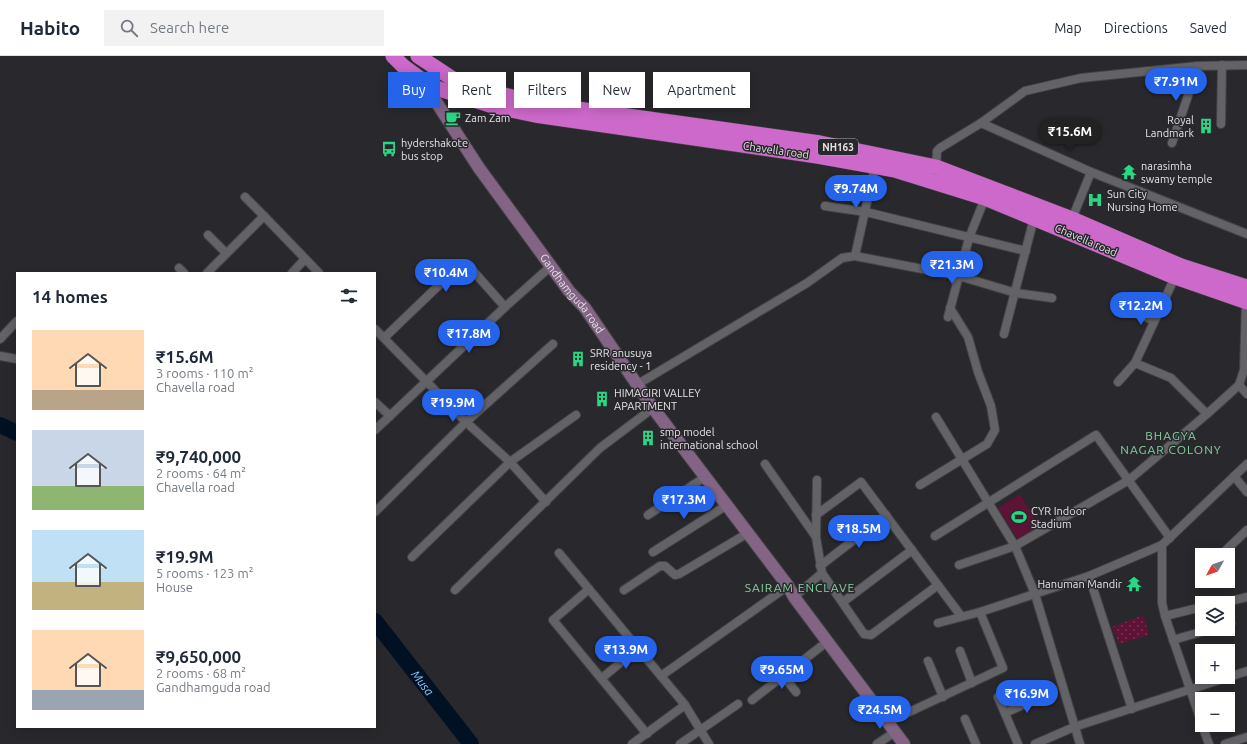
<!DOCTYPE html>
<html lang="en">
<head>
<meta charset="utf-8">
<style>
	:root { --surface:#fff; --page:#f2f2f3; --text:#1f2937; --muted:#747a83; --line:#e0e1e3; --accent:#2563eb }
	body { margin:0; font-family:Ubuntu,sans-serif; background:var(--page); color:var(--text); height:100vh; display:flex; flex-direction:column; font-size:15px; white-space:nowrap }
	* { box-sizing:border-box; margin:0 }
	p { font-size:13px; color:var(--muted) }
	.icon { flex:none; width:22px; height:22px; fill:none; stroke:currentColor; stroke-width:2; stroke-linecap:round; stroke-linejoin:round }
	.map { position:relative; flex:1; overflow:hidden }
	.sheet { position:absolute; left:16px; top:216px; width:360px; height:456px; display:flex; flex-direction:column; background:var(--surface); border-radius:0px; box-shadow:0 2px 10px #0003 }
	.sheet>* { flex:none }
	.banner { position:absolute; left:388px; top:16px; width:380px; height:36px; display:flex; gap:8px }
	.needle { width:26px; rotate:230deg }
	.buttons { position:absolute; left:1195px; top:492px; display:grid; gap:8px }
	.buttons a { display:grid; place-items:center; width:40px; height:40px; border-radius:0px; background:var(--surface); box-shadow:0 2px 10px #0003; font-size:20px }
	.price { position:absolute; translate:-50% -34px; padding:0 9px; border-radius:14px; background:var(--accent); color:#fff; font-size:13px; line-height:26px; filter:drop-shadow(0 1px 2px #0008) }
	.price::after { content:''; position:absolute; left:50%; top:24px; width:12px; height:9px; margin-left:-6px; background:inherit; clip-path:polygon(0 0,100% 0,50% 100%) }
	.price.active { background:#222; color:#fff }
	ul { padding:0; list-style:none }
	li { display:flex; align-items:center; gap:12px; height:100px; padding:0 16px }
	li span { display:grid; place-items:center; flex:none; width:112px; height:80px; border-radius:0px; color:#555 }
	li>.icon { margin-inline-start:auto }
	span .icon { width:48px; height:48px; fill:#fffc; stroke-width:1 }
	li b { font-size:17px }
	h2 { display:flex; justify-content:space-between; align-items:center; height:48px; padding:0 16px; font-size:17px }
	.pill { padding:0 14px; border-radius:0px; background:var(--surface); box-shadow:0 2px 10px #0003; font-size:14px; line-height:36px }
	.pill.active { background:var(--accent); color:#fff }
	header { display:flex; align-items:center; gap:24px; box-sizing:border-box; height:56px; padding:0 20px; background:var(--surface); border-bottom:1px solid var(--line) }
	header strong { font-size:19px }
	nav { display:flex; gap:22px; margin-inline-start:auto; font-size:14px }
	.search { width:280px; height:36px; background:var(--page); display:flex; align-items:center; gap:10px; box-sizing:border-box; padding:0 14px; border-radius:0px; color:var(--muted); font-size:15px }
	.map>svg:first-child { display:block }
	.park { fill:url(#park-dots) }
	.pitch { fill:#5e1336 }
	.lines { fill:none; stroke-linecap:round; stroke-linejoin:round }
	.river { stroke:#001124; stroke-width:16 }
	.street-casing { stroke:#444346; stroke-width:10 }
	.secondary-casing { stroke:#444346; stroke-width:14 }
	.highway-casing { stroke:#444346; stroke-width:16 }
	.street { stroke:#636267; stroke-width:8 }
	.secondary { stroke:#836485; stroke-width:12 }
	.highway { stroke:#cd69ca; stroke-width:15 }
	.labels { text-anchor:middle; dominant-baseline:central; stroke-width:3; stroke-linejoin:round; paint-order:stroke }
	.shield { fill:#29282c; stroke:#acabae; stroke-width:1 }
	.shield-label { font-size:10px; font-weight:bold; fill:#e4e3e6 }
	.poi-label { font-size:11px; fill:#e4e3e6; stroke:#29282c; text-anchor:start }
	.street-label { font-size:11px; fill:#e4e3e6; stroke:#29282c }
	.neighbourhood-label { font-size:12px; letter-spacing:1px; fill:#87d2a3; stroke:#29282c }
	.water-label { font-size:12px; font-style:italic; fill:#8ccbfc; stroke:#29282c }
</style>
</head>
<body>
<header>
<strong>Habito</strong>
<div class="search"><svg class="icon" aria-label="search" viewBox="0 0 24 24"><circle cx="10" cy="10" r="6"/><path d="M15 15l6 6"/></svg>Search here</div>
<nav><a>Map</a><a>Directions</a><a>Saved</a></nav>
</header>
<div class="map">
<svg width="1247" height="688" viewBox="0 0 1247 688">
	<defs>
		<pattern id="park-dots" width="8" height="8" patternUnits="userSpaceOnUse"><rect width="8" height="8" fill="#5e1336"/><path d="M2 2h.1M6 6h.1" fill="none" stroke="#753553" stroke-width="1.8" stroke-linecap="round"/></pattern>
	</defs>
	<rect width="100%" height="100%" fill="#29282c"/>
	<path class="park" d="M 1143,559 L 1149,579 L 1119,588 L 1112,571 Z"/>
	<g class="pitch">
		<path d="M 680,23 L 718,25 L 715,46 L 679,44 Z"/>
		<path d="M 1020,438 L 1039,470 L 1018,483 L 998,452 Z"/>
	</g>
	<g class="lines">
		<g class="river">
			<path d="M 0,369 L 17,377"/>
			<path id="s1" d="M 375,565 L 471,688"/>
		</g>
		<g class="street-casing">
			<g id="street">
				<path d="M 981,67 L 1091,116 L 1072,163"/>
				<path d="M 1221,68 L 1222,9"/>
				<path d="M 1172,87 L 1198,10"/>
				<path d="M 936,113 L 937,95 L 940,92 L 981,67 L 1025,35 L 1081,22 L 1198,10 L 1247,9"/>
				<path d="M 1091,116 L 1247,178"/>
				<path d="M 245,141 L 264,160"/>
				<path d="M 825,150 L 866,156 L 1026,195"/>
				<path d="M 208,179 L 226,197"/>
				<path d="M 855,200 L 875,110"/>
				<path d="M 179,212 L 184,217"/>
				<path d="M 207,217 L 264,160 L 319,217"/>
				<path d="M 292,217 L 305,203"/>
				<path d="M 1121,248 L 1154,265"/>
				<path d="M 948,261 L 969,182 L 985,142"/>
				<path d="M 375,273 L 466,366 L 510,406 L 546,446"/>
				<path d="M 1004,278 L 1034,162"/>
				<path d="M 384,282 L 461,208 L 467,208 L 505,251"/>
				<path d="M 0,283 L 17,265"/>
				<path d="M 0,300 L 17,303"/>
				<path d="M 1135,307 L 1171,322 L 1207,358"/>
				<path d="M 1118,326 L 1135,307 L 1175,221"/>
				<path d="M 638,328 L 807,227 L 842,202 L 855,200 L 959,220 L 1016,237 L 1052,242"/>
				<path d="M 1239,329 L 1247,338"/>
				<path d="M 375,346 L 390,360"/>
				<path d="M 936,361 L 1015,490 L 1035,538 L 1080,688"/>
				<path d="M 375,374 L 505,251 L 551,210"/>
				<path d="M 765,408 L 816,481"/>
				<path d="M 1234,420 L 1247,436"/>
				<path d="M 817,424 L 816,481 L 822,517 L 864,578 L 871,579 L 938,529"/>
				<path d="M 920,429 L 987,388 L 995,374 L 991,350 L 978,316 L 968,281 L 950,252"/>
				<path d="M 375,456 L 466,366 L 553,288"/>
				<path d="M 648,459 L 705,421"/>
				<path d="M 816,459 L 861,426 L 961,560"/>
				<path d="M 935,480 L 1096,379 L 1170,482"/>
				<path d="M 1162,489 L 1162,547 L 1165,560 L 1202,668"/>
				<path d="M 653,496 L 727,449"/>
				<path d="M 559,497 L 685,649 L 709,688"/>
				<path d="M 1221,499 L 1247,474"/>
				<path d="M 412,501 L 510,406 L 576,359"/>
				<path d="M 959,509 L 1015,490 L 1129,424 L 1207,358 L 1239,329 L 1244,314 L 1246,246"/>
				<path d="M 820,510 L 886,459"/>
				<path d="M 1089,520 L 1132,653"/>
				<path d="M 589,533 L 553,564 L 647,678"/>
				<path d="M 455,534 L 600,392 L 653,352"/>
				<path d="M 624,534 L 660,510 L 665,510 L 675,519 L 679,518 L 748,477"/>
				<path d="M 794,541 L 822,517"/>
				<path d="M 843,546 L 912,494"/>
				<path d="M 1222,547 L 1247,541"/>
				<path d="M 1165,560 L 1202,551"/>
				<path d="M 938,567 L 980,556 L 1089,520 L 1162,489 L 1247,408"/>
				<path d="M 1228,568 L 1231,567"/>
				<path d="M 1173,584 L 1211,573"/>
				<path d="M 960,595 L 972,627"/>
				<path d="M 928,605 L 943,641"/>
				<path d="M 783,619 L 796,636"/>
				<path d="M 661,620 L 788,530"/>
				<path d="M 602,622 L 638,592"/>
				<path d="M 998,641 L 1018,688"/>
				<path d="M 752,644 L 828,585"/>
				<path d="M 1005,657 L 1040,641"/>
				<path d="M 965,663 L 976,688"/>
				<path d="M 888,666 L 1003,612 L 980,556"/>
				<path d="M 1202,669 L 1209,688"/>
				<path d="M 632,688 L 685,649"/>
				<path d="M 680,688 L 738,648"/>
				<path d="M 877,688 L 895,676"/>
				<path d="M 1035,688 L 1074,671 L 1247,615"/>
				<path d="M 1225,688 L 1247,681"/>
			</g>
		</g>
		<g class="secondary-casing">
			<g id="secondary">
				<path id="s2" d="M 435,12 L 430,30 L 433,41 L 479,112 L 569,235 L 585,252 L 653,352 L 788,530 L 794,541 L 904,688"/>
			</g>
		</g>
		<g class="highway-casing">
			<g id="highway">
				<path d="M 393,0 L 403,10 L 430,30 L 493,50 L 535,59 L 817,100 L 895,114 L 985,142 L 1175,221 L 1247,246"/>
				<path d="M 418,0 L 459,27 L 535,47 L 820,87 L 936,111 L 1072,163 L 1181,210 L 1247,231"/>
			</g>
		</g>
		<use href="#street" class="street"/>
		<use href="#secondary" class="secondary"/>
		<use href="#highway" class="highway"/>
	</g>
	<defs>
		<g id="cafe-bare" transform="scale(1.2)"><path d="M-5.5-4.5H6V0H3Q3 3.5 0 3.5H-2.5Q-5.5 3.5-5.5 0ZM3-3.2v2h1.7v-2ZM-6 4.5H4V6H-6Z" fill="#29d885" stroke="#29282c" stroke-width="2.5" paint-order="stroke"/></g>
		<g id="building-bare" transform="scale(1.2)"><path d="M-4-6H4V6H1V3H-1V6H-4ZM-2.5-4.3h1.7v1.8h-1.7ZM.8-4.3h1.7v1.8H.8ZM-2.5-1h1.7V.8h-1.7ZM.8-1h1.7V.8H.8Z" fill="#29d885" stroke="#29282c" stroke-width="2.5" paint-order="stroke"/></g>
		<g id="bus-bare" transform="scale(1.2)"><path d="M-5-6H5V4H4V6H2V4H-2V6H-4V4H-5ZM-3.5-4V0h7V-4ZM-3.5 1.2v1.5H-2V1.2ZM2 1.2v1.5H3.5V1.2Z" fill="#29d885" stroke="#29282c" stroke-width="2.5" paint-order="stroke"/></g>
		<g id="temple-bare" transform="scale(1.2)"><path d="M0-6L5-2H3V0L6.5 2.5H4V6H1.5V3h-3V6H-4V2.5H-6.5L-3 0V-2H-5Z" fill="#29d885" stroke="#29282c" stroke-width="2.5" paint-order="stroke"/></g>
		<g id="hospital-bare" transform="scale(1.2)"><path d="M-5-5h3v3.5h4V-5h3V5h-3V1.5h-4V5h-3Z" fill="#29d885" stroke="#29282c" stroke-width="2.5" paint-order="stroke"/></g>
		<g id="stadium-bare" transform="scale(1.2)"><path d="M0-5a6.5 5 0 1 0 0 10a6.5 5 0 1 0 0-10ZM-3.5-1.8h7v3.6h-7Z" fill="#29d885" stroke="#29282c" stroke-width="2.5" paint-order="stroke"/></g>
	</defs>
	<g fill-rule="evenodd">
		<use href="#cafe-bare" x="453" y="62"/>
		<use href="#building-bare" x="1206" y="70"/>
		<use href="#bus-bare" x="389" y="93"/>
		<use href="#temple-bare" x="1129" y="116"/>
		<use href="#hospital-bare" x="1095" y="144"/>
		<use href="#building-bare" x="578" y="303"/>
		<use href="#building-bare" x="602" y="343"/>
		<use href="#building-bare" x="648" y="382"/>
		<use href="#stadium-bare" x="1019" y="461"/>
		<use href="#temple-bare" x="1134" y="528"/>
	</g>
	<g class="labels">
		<rect class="shield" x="818" y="83" width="40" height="16" rx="3"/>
		<g class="shield-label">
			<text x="838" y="91">NH163</text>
		</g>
		<g class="poi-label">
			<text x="465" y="62">Zam Zam</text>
			<text x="1194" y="64" text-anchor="end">Royal<tspan x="1194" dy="13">Landmark</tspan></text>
			<text x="401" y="87">hydershakote<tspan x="401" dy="13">bus stop</tspan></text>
			<text x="1141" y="110">narasimha<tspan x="1141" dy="13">swamy temple</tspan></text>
			<text x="1107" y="138">Sun City<tspan x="1107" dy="13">Nursing Home</tspan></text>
			<text x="590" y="297">SRR anusuya<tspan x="590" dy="13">residency - 1</tspan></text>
			<text x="614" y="337">HIMAGIRI VALLEY<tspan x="614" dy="13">APARTMENT</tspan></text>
			<text x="660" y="376">smp model<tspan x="660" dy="13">international school</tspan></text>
			<text x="1031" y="455">CYR Indoor<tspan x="1031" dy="13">Stadium</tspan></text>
			<text x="1122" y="528" text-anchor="end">Hanuman Mandir</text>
		</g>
		<g class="street-label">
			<text transform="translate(776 94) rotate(8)">Chavella road</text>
			<text transform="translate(1086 184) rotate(23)">Chavella road</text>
			<text stroke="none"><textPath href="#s2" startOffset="271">Gandhamguda road</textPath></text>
		</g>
		<g class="neighbourhood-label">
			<text x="1171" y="379">BHAGYA<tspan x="1171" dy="14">NAGAR COLONY</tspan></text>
			<text x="800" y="531">SAIRAM ENCLAVE</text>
		</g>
		<g class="water-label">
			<text stroke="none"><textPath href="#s1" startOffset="78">Musa</textPath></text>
		</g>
	</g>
</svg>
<div class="buttons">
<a><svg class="needle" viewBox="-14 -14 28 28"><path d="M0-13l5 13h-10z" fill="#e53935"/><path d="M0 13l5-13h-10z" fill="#747a83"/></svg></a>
<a><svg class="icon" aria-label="layers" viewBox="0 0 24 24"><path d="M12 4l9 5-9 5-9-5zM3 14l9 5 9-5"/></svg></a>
<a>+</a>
<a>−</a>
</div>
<b class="price" style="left:1176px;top:46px">₹7.91M</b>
<b class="price active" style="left:1070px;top:96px">₹15.6M</b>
<b class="price" style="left:856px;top:153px">₹9.74M</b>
<b class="price" style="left:952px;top:229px">₹21.3M</b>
<b class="price" style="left:446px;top:237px">₹10.4M</b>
<b class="price" style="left:1141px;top:270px">₹12.2M</b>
<b class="price" style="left:469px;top:298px">₹17.8M</b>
<b class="price" style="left:453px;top:367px">₹19.9M</b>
<b class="price" style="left:684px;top:464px">₹17.3M</b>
<b class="price" style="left:859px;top:493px">₹18.5M</b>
<b class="price" style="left:626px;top:614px">₹13.9M</b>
<b class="price" style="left:782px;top:634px">₹9.65M</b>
<b class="price" style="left:1027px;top:658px">₹16.9M</b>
<b class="price" style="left:880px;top:674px">₹24.5M</b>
<div class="banner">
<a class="pill active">Buy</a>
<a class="pill">Rent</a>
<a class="pill">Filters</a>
<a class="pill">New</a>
<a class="pill">Apartment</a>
</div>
<section class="sheet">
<h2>14 homes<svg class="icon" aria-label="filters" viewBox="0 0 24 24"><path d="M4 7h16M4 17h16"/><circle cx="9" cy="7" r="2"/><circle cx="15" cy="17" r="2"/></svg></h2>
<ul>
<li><span style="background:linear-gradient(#ffd9b3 75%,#b9a48a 0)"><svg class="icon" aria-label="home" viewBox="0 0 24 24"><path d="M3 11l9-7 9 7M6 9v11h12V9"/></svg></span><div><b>₹15.6M</b><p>3 rooms · 110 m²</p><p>Chavella road</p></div></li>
<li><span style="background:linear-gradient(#c9d6e8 70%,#8fb573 0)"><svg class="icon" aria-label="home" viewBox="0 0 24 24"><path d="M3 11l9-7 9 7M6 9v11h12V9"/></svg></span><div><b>₹9,740,000</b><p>2 rooms · 64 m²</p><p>Chavella road</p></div></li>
<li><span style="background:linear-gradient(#bfe0f5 65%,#c2b280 0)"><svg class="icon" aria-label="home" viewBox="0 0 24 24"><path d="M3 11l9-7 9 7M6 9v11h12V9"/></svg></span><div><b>₹19.9M</b><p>5 rooms · 123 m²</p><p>House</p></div></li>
<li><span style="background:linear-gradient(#ffd9b3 75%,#9aa5b1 0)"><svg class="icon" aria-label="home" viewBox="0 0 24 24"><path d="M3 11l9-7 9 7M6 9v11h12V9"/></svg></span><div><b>₹9,650,000</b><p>2 rooms · 68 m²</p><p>Gandhamguda road</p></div></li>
</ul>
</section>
</div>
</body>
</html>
